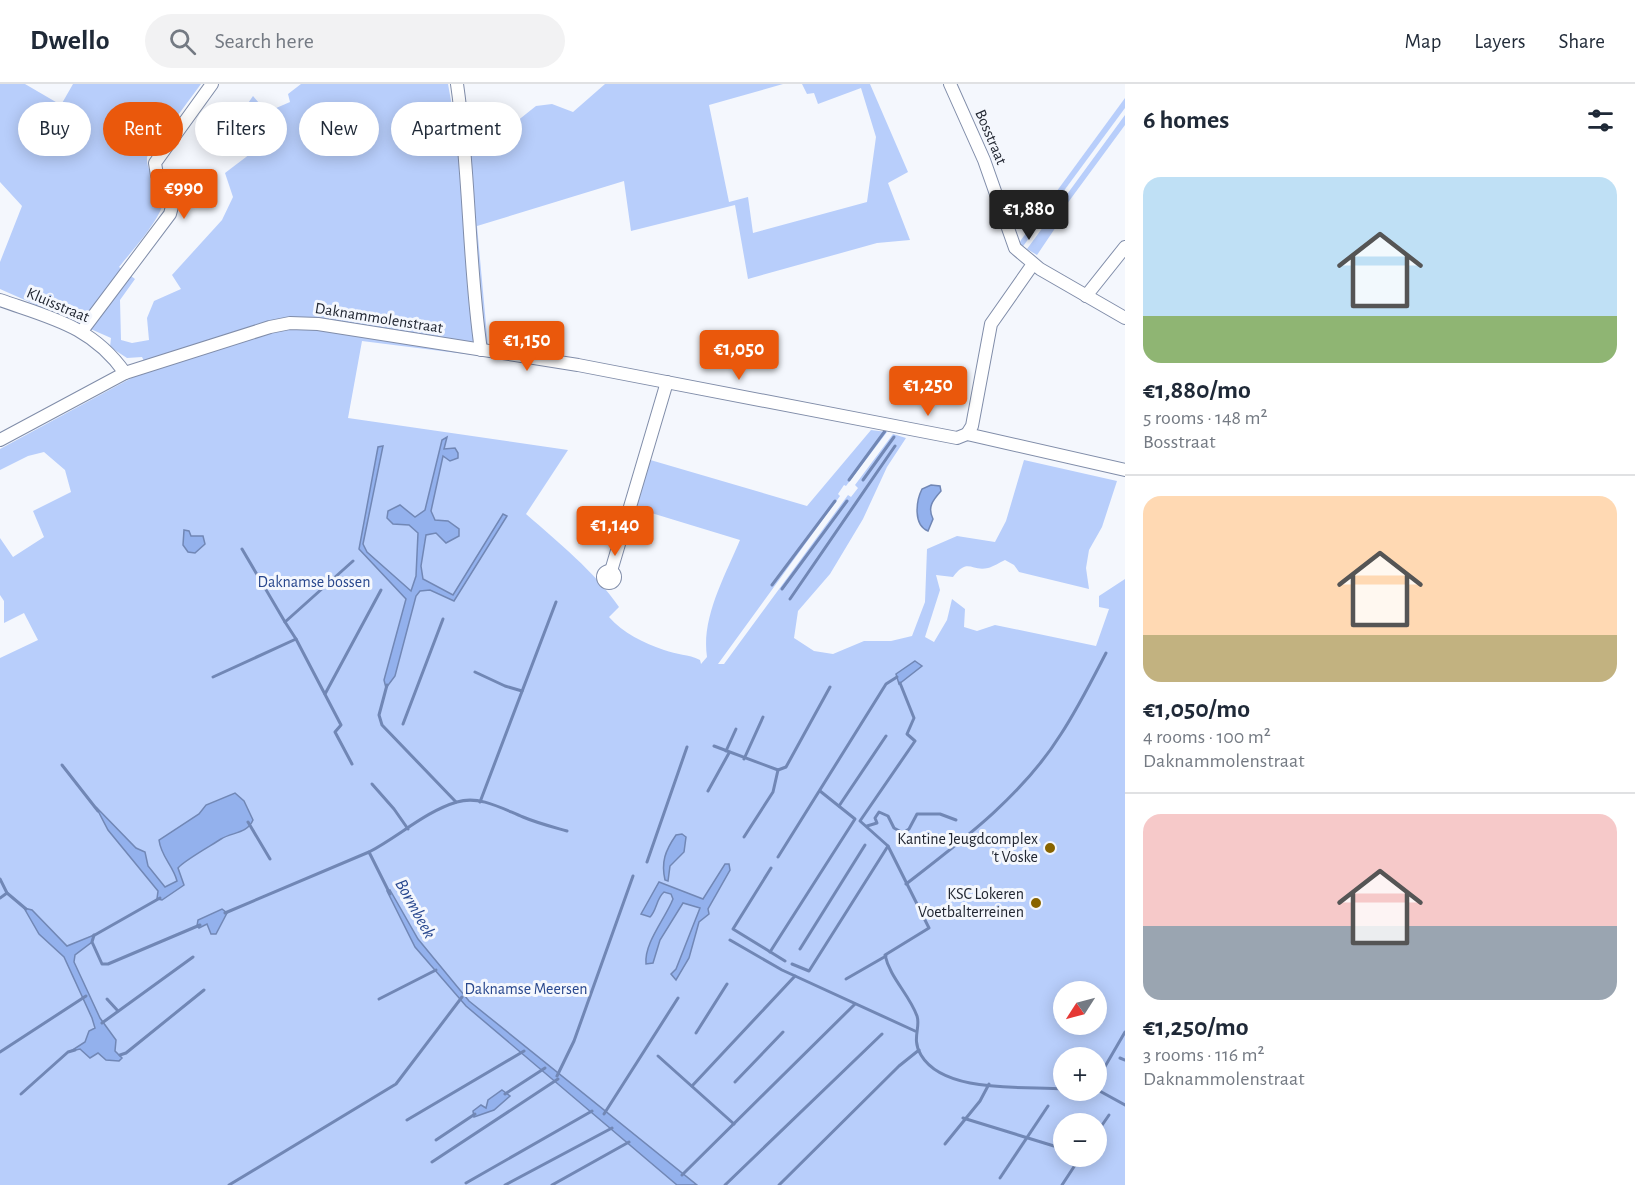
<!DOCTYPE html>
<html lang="en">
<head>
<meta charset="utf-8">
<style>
	:root { --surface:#fff; --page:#f2f2f3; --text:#1f2937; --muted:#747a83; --line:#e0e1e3; --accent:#ea580c }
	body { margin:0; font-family:"Alegreya Sans",sans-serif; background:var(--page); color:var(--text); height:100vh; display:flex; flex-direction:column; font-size:22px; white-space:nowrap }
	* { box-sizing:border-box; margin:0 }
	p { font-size:20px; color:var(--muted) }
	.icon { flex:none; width:33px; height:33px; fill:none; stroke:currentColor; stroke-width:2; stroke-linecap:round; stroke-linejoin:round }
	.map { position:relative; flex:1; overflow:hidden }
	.details { display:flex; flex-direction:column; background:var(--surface); width:510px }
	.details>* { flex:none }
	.top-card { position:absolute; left:18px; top:18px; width:570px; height:54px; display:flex; gap:12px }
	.needle { width:39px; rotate:234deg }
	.buttons { position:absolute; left:1053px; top:897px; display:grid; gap:12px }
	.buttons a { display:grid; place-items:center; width:54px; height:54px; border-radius:50%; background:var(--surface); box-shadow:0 3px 15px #0003; font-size:30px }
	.price { position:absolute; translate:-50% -51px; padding:0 14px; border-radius:6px; background:var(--accent); color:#fff; font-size:20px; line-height:39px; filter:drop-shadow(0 2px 3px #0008) }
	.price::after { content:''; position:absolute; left:50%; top:36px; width:18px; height:14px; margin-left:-9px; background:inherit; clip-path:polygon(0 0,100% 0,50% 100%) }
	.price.selected { background:#222; color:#fff }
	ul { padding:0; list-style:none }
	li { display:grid; align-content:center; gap:12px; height:318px; padding:0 18px }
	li+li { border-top:2px solid var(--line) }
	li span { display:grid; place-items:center; height:186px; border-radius:18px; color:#555 }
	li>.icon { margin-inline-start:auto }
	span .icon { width:108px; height:108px; fill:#fffc; stroke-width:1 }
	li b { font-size:26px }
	h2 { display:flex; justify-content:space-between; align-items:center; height:72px; padding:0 18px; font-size:26px }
	.tag { padding:0 21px; border-radius:27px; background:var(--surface); box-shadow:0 3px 15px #0003; font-size:21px; line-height:54px }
	.tag.selected { background:var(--accent); color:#fff }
	header { display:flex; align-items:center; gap:36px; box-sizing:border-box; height:84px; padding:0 30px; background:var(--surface); border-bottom:2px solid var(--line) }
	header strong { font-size:28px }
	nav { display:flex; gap:33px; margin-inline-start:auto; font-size:21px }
	.search { width:420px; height:54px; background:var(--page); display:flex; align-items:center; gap:15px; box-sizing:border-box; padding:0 21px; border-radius:33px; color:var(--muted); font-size:22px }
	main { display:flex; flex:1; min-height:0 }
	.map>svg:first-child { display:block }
	.green { fill:#b8cefb; fill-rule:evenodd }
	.water { fill:#93b1ed; stroke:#7187b5; stroke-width:1.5 }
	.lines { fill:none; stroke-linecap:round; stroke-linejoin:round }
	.stream { stroke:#7187b5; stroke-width:3 }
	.minor-casing { stroke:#808da9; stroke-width:14 }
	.minor { stroke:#fff; stroke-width:12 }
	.poi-dot { fill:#886400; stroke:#f4f7fd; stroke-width:2 }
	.labels { text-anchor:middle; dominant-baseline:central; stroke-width:6; stroke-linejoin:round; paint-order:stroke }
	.street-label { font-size:16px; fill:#212631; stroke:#f4f7fd }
	.park-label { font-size:16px; fill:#28478d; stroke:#f4f7fd }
	.poi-label { font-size:16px; fill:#212631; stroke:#f4f7fd; text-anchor:end }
	.water-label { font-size:18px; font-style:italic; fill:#2a4990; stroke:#f4f7fd }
</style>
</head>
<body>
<header>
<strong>Dwello</strong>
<div class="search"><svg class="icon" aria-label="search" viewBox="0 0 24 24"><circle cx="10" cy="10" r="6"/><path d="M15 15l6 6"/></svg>Search here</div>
<nav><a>Map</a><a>Layers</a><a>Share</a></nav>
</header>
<main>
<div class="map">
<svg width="1125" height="1101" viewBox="0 0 1125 1101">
	<rect width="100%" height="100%" fill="#f4f7fd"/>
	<g class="green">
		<path d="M 0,0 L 25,0 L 61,21 L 73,0 L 201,0 L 147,73 C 146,89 159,97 163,112 C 168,128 130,169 119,183 L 135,195 L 120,216 L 121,256 L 132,259 L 149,256 L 147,234 L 154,217 L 181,205 L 172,191 L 222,136 L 233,113 L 225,89 L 250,70 L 231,44 L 253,12 L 267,28 L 290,18 L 288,10 L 301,0 L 448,0 L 459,61 L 497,53 L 536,22 L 552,20 L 573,28 L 605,0 L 783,0 L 709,21 L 729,118 L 748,113 L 753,149 L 867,118 L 876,53 L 861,4 L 818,20 L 814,9 L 807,10 L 802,0 L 870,0 L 908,88 L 888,99 L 910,156 L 877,159 L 748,195 L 735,121 L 631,147 L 624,97 L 477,142 L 489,273 L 362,257 L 348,334 L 568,366 L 526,430 C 559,459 594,487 619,523 L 609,533 C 623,549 644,559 664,566 C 677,571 688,570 700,576 L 701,580 L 707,573 C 701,534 725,492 740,456 L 635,424 L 647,375 L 807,422 L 871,346 L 887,348 L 846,402 L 844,401 L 838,410 L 840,412 L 718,580 L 724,580 L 848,411 L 851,413 L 858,404 L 855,401 L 893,350 L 906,354 L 887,383 L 863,435 L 830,490 L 798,527 L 794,554 L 814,567 L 833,570 L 864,557 L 891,557 L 912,552 L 925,518 L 927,465 L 957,452 L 995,458 L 1006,437 L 1024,376 L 1117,397 L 1102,443 L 1089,466 L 1086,484 L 1089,505 L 1019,488 L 1014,481 L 1005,476 C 1000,478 993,483 988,484 C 971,488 968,473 953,493 L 936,491 L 940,506 L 925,553 L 934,558 L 947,536 L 952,515 L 965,525 L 964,543 L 977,547 L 995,541 L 1096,562 L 1109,525 L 1099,523 L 1099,512 L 1125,495 L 1125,1101 L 0,1101 L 0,574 L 38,556 L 24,529 L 4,539 L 4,517 L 0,511 L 0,454 L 13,473 L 44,453 L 33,427 L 71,408 L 65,386 L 44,368 L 28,372 L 0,386 L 0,365 L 148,285 L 142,273 L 127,274 L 110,263 L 111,254 L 0,205 L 0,178 L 22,122 L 0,98 ZM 1064,908 L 1096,908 L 1096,940 L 1064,940 ZM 1064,974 L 1096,974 L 1096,1006 L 1064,1006 ZM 1064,1040 L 1096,1040 L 1096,1072 L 1064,1072 Z"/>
		<path d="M 1125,14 L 1125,24 L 1021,165 L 1018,162 L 1021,156 Z"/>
		<path d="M 1125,31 L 1125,41 L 1061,128 L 1064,131 L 1037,171 L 1027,165 Z"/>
	</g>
	<g class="water">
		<path d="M 447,353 L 444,365 L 455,364 L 458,369 L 458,374 L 450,377 L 443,372 L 431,427 L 435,436 L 448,437 L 459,445 L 459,452 L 446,459 L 436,449 L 426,451 L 421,482 L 423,495 L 453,511 L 503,430 L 507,432 L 454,517 L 430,506 L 420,507 L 416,512 L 395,592 L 386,604 L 384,596 L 406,515 L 359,465 L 378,363 L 383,362 L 363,460 L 367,468 L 411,507 L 416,492 L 418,449 L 409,441 L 393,440 L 387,434 L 388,427 L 400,421 L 415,433 L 425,426 L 442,356 Z"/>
		<path d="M 931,401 L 940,402 L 941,407 C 933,416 927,423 933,435 L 928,447 C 913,441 916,417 922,405 Z"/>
		<path d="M 184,446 L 189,447 L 191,452 L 203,452 L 205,460 L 195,469 L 188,468 L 183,461 Z"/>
		<path d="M 915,577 L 922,582 L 899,600 L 896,590 Z"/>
		<path d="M 235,709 L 244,717 L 253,736 C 247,750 232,748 221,755 C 212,761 183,777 178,784 L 184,801 L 162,816 L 157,815 L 158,807 L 108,746 L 96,723 L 136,764 L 145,768 L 148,782 L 165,803 L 177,797 C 173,781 161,773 159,756 L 199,730 L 206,721 Z"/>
		<path d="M 682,750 L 686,753 L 684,768 L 670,782 L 668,797 L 665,796 C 661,778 665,767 676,751 Z"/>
		<path d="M 725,780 L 729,780 L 730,786 L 708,825 L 709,830 L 699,838 L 689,874 L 676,896 L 671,890 L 676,885 L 700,824 L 683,819 L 660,856 L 653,879 L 646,880 C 644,859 665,835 673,815 L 671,810 L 664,808 C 656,815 657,826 650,833 L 641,830 L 659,798 L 703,815 Z"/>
		<path d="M 390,806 L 418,855 L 469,917 L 697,1101 L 677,1101 L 466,922 L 415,863 L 387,807 Z"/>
		<path d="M 24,824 L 32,826 L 67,862 L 94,851 L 92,858 L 75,871 L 74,878 L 100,934 L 116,956 L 115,967 L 122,974 L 119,977 L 106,976 L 98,969 L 90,974 L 80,965 L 71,967 L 85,958 L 89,947 L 95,944 L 92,934 L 64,873 L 39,850 Z"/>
		<path d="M 222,825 L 227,829 L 216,850 L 211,850 L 207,840 L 199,844 L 197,842 L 198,836 Z"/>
		<path d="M 502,1006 L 510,1012 L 494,1026 L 474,1033 L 473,1027 L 481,1021 L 486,1024 L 488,1016 Z"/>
	</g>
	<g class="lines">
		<g class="stream">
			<path d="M 849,396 L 885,347"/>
			<path d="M 863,396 L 894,353"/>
			<path d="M 242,465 L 285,538 L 353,477"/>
			<path d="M 772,501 L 835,417"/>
			<path d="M 782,505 L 847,417"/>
			<path d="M 790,515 L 895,362"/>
			<path d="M 296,555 L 341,641 L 335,648 L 352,680"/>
			<path d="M 475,588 L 505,602 L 522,607"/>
			<path d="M 213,593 L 296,555 L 285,538"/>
			<path d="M 900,599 L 914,634 L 907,650 L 915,657 L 860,737 L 888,762 L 929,844 L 885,871 C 890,894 909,910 917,932 C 921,943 911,955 921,971 C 944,1010 1024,1002 1064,1005"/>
			<path d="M 387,601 L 379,631 L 382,641 L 456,718"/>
			<path d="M 325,610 L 381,506"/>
			<path d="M 403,640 L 443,535"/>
			<path d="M 714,662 L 778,686 L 786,683 L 830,603"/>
			<path d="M 726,667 L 736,645"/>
			<path d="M 744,675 L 763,633"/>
			<path d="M 62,681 L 98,727"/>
			<path d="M 372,700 L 394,725 L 408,745"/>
			<path d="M 708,707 L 729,669"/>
			<path d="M 480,718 L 556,518"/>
			<path d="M 839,722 L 886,652"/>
			<path d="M 248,738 L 270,775"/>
			<path d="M 867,742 L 877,739 L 875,734 L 879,728 L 888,732 L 894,744 L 903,749 L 909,745 L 917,730 L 940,730 L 956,736"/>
			<path d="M 744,753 L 773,708 L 778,686"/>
			<path d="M 369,768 C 398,753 426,727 457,718 C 480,711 503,725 523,733 C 537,739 553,743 567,747"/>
			<path d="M 778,773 L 886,600 L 897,593"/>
			<path d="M 647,778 L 687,663"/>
			<path d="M 771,784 L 733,845 L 785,877"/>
			<path d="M 0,795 L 7,809 L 26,825"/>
			<path d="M 906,800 C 963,756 1023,711 1061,650 C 1078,624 1092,596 1106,569"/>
			<path d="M 0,814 L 7,809"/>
			<path d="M 225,829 L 369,768 L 390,810"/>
			<path d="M 94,851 L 92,858 L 102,880 L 108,880 L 200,841"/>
			<path d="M 93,852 L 160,814"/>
			<path d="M 730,856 L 782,886 L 915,947"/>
			<path d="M 800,865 L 865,761"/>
			<path d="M 770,868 L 855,735 L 820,707"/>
			<path d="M 792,880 L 809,887 L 888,762"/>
			<path d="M 846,895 L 886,872"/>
			<path d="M 107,915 L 118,927"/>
			<path d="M 379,915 L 436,886"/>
			<path d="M 102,939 L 193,873"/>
			<path d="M 696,949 L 727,900"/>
			<path d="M 0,968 L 86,912"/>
			<path d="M 120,971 L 126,969 L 204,906"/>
			<path d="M 658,972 L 734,1040"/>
			<path d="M 1120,974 L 1125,976"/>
			<path d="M 557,992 L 574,957 L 633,792"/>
			<path d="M 735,998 L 783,948"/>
			<path d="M 1096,998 L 1125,948"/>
			<path d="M 692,1002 L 795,892"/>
			<path d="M 1096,1005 L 1125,1021"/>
			<path d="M 21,1010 L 68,968 L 75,966"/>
			<path d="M 505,1010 L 545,984"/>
			<path d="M 604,1030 L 678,914"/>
			<path d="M 963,1034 L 1054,1062"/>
			<path d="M 407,1036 L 524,967"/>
			<path d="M 1096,1050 L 1109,1031"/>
			<path d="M 436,1056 L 475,1030"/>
			<path d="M 945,1060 L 980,1017 L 989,1000"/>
			<path d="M 432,1078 L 558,995"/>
			<path d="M 682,1091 L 855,920"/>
			<path d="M 1000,1094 L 1048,1022"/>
			<path d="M 466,1099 L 592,1027"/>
			<path d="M 229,1101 L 396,1000 L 462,913"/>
			<path d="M 505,1101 L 612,1044"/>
			<path d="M 552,1101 L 629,1058"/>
			<path d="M 725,1101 L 882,950"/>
			<path d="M 779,1101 L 899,982 L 919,966"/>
			<path d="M 1062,1101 L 1081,1072"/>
		</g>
		<g class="minor-casing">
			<g id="minor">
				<path d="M 457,0 C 470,88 468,178 481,266"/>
				<path d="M 950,0 L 984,76 L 1015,164 L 1040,185 L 1125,234"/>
				<path d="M 1086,212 L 1125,163"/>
				<path d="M 0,216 C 51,234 92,242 125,289"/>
				<path d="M 82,247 L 170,130 L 174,115 L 157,91 L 155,79 L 212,0"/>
				<path d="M 967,350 L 972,342 L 991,240 L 1033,180"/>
				<path d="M 0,356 L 125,289 L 270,243 L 290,239 L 318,240 L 578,281 L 957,354 L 967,350 L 1125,386"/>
				<path d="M 611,487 L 667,298"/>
				<circle cx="609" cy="493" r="6"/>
			</g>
		</g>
		<use href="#minor" class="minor"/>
	</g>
	<g class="poi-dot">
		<circle cx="1050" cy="764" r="6"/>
		<circle cx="1036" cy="819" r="6"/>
	</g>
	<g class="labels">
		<g class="street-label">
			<text transform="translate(991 53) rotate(67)">Bosstraat</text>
			<text transform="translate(58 221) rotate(23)">Kluisstraat</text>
			<text transform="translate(379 234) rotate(9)">Daknammolenstraat</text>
		</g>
		<g class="park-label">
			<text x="314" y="498">Daknamse bossen</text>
			<text x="526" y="905">Daknamse Meersen</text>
		</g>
		<g class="poi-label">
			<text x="1038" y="755">Kantine Jeugdcomplex<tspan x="1038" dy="18">'t Voske</tspan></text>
			<text x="1024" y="810">KSC Lokeren<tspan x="1024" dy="18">Voetbalterreinen</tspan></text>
		</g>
		<g class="water-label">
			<text transform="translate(415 825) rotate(61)">Bormbeek</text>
		</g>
	</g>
</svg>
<div class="buttons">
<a><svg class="needle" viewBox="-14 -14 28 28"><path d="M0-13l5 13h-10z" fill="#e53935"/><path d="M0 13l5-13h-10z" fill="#747a83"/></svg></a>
<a>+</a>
<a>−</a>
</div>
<b class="price" style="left:184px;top:136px">€990</b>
<b class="price selected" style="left:1029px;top:157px">€1,880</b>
<b class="price" style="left:527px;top:288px">€1,150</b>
<b class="price" style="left:739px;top:297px">€1,050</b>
<b class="price" style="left:928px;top:333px">€1,250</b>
<b class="price" style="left:615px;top:473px">€1,140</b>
<div class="top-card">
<a class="tag">Buy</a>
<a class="tag selected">Rent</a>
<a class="tag">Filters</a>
<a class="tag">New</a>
<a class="tag">Apartment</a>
</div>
</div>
<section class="details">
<h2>6 homes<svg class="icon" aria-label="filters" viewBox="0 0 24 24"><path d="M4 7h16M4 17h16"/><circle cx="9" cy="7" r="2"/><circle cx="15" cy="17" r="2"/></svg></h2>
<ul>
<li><span style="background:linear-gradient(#bfe0f5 75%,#8fb573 0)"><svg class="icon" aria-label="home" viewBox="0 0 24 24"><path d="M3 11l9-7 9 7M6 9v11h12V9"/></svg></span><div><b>€1,880/mo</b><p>5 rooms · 148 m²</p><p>Bosstraat</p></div></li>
<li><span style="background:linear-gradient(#ffd9b3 75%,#c2b280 0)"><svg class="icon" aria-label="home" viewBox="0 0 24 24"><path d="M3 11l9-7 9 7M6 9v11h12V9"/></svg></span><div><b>€1,050/mo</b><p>4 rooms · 100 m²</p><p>Daknammolenstraat</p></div></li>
<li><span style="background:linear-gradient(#f6c9c9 60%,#9aa5b1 0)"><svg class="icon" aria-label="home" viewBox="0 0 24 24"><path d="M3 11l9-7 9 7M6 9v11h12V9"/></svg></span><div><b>€1,250/mo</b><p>3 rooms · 116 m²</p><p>Daknammolenstraat</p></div></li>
</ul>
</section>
</main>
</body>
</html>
